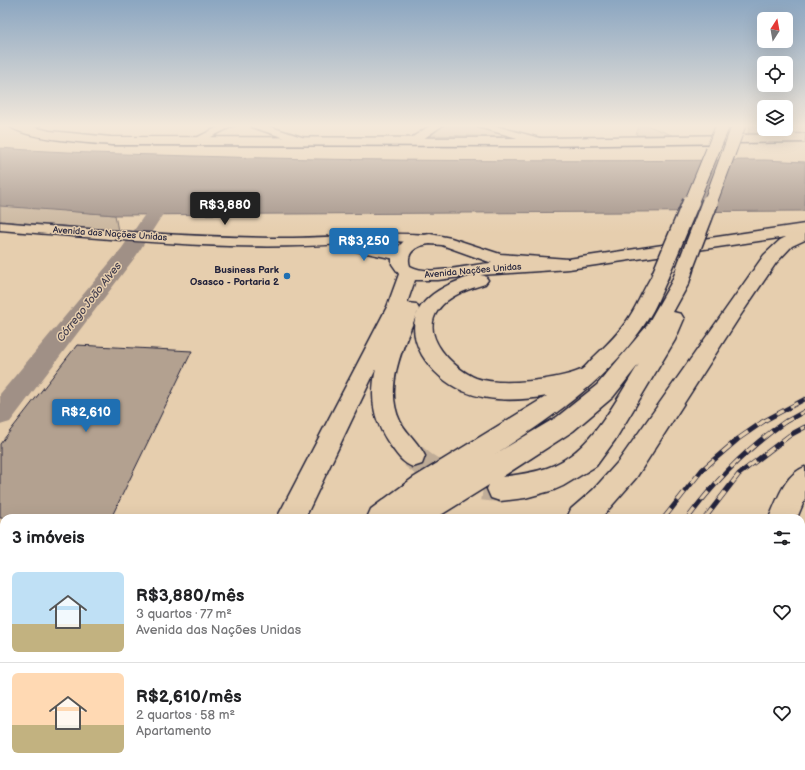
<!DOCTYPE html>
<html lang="pt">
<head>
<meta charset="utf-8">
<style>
	:root { --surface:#fff; --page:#f2f2f2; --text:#202124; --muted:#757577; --line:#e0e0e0; --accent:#1f6fb2 }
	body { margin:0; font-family:"Balsamiq Sans",sans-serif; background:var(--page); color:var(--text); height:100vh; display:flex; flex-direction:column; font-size:15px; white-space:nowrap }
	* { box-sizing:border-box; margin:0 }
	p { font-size:13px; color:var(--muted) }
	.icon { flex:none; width:22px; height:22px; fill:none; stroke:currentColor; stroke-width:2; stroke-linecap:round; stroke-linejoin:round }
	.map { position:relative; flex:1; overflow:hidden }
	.side { position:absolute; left:0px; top:514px; width:805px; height:256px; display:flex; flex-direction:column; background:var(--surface); border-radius:12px 12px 0 0; box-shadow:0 4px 16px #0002 }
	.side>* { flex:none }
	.needle { width:26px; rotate:11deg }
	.fabs { position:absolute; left:757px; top:12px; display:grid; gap:8px }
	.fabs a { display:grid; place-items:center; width:36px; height:36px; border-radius:6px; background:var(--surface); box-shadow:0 4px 16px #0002; font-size:20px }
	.price { position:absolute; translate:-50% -34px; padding:0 9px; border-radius:4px; background:var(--accent); color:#fff; font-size:13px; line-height:26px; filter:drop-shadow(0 1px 2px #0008) }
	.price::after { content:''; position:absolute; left:50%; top:24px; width:12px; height:9px; margin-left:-6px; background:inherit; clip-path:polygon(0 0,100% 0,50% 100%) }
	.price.on { background:#222; color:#fff }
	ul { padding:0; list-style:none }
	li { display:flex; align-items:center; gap:12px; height:100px; padding:0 12px }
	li+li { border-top:1px solid var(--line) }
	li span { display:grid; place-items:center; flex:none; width:112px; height:80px; border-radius:6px; color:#555 }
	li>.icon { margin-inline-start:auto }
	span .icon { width:48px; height:48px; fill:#fffc; stroke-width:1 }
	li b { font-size:17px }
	h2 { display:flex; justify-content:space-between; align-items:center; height:48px; padding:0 12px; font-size:17px }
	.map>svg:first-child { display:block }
	.green { fill:#c9b59d; stroke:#766c6c }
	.water { fill:#a09086; stroke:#6e6468 }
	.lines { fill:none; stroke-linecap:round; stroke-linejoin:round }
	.river { fill:#a09086; fill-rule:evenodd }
	.building { fill:#b3a190; stroke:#22223b }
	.major-tunnel { stroke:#bfac97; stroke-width:26; stroke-dasharray:26 13; stroke-linecap:butt }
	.minor-casing { stroke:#22223b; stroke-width:3 }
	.major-casing { stroke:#22223b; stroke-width:3 }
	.minor { fill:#e6ceae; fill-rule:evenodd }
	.major { fill:#e6ceae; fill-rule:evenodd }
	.rail-far2-casing { stroke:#22223b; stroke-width:4.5 }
	.rail-far1-casing { stroke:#22223b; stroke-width:5 }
	.rail-casing { stroke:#22223b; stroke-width:6 }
	.rail-far2 { stroke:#e6ceae; stroke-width:3; stroke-dasharray:8; stroke-linecap:butt }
	.rail-far1 { stroke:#e6ceae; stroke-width:3.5; stroke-dasharray:11; stroke-linecap:butt }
	.rail { stroke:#e6ceae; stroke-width:4.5; stroke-dasharray:14; stroke-linecap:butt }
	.major-bridge-far1-casing { stroke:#22223b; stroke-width:15; stroke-linecap:butt }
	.major-bridge-casing { stroke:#22223b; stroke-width:19; stroke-linecap:butt }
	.major-bridge-far1 { stroke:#e6ceae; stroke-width:13 }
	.major-bridge { stroke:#e6ceae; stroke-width:16 }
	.poi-dot { fill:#1f6fb2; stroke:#e6ceae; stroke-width:1.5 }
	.labels { text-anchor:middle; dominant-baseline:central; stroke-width:3; stroke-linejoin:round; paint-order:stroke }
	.far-street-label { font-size:9px; fill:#22223b; stroke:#e6ceae }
	.poi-label { font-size:10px; font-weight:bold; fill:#22223b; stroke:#e6ceae; text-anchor:end }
	.water-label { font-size:11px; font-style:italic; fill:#423e4e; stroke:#e6ceae }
</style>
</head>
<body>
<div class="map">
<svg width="805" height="770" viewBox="0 0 805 770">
	<rect width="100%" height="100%" fill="#e6ceae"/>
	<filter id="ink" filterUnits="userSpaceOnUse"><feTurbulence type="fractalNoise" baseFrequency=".025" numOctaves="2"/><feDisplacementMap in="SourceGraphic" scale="8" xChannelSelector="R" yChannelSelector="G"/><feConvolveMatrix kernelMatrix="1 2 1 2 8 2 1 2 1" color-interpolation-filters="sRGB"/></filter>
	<g filter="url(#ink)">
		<g class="green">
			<path d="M 443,125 L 472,125 L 517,137 L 427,135 Z"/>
			<path d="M 640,125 L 646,125 L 672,135 L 637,135 L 636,134 Z"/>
			<path d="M 750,125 L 764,125 L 764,129 L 781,129 L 785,133 L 748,135 Z"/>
			<path d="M 0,205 L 115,215 L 118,231 L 0,221 Z"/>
		</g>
		<path class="water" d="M 0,148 C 64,153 128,154 192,156 C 383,162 574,161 765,160 L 805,162 L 805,211 L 115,215 L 0,206 Z"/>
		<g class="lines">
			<path class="river" d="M 173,181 L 179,182 L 181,186 L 136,256 L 10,422 L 0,425 L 0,394 L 122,248 L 167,182 Z"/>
		</g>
		<path class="building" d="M 77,345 L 192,351 L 111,518 L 0,518 L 0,444 Z"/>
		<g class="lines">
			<path class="major-tunnel" d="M 413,456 C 438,478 467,487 500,489"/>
			<g class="minor-casing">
				<g id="minor">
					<path d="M 26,125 L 40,125 L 28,131 L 20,131 L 19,129 Z"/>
					<path d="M 222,125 L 235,125 L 197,144 L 189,144 L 188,142 Z"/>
					<path d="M 251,125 L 265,125 L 308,139 L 309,141 L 304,144 L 300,143 L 252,127 Z"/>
					<path d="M 431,125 L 443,125 L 416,144 L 408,144 L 407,142 L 408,140 Z"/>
					<path d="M 477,125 L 492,125 L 547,140 L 548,142 L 543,145 L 478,127 Z"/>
					<path d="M 0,222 C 97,230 195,238 293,238 C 338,238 381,231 426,235 L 431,236 L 433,239 L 431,242 L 426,243 L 393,241 L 357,243 L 405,253 L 407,256 L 405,259 L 400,260 L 343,248 L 342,244 C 230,252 112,239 0,230 Z"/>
				</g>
			</g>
			<g class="major-casing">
				<g id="major">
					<path d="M 9,125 L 25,125 L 50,131 L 111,137 L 543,138 L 805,134 L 805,142 L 543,146 L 111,145 C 92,143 19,139 9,125 Z"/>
					<path d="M 805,224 L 805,240 L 792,246 L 776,263 L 738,319 L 636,478 L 601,518 L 567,518 L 571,509 L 593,490 L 618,462 L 764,255 L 780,240 L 786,237 L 569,269 L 480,275 L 485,276 L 488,280 L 485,284 C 469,289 449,295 438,310 C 419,336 454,369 476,378 C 500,387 558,380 581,370 C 585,368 590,361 594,357 C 608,344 623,329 633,311 C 640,299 645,286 653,274 L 659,272 L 665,274 L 668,278 C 661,292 656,307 648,319 C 610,379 553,417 495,454 L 557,417 L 597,385 L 646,327 L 671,283 L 678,266 L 684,265 L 690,266 L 693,270 L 689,283 L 673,312 L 681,314 L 684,319 L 675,340 L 615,440 L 596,466 L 563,486 L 554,490 L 525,498 L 500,501 L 491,498 L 487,489 L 489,485 L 436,518 L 367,518 L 371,509 L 413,478 L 547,396 C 520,401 488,402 463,391 C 446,384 431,370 422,355 C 397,309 436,286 476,275 L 438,280 L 415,280 L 407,303 L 416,304 L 419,309 C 405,342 383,386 400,421 C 407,434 419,443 425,456 L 422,464 L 413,467 C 403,463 399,457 393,449 C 374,424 369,400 376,369 L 305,518 L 277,518 L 387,307 L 399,274 L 392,264 L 392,257 L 398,247 L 404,241 L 413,237 L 430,234 L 451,238 L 500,254 L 568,259 ZM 430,244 L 442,245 L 492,263 C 470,264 429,277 410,266 C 405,252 418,245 430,244 ZM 639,364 C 615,401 591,453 547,468 C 532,473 517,475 502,477 L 573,431 L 613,397 Z"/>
					<path d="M 805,467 L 805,499 L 797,518 L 769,518 C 778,499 784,475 805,467 Z"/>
					<path d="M 805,537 L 805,588 L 801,590 L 801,538 Z"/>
					<path d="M 158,766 L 196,766 L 195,770 L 156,770 Z"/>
					<path d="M 200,766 L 237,766 L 236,770 L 198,770 Z"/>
					<path d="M 709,766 L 745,766 L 745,770 L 707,770 Z"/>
					<path d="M 752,766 L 788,766 L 788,770 L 750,770 Z"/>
				</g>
			</g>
			<use href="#minor" class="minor"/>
			<use href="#major" class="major"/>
			<g class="rail-far2-casing">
				<g id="rail-far2">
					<path d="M 762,422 L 805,399"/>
					<path d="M 785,422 L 805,411"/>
				</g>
			</g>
			<g class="rail-far1-casing">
				<g id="rail-far1">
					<path d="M 664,518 L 702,470 L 738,439 L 764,421"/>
					<path d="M 688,518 C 716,480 747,448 786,421"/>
					<path d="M 705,518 L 739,474 L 790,435 L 805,427"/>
				</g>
			</g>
			<g class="rail-casing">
				<g id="rail">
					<path d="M 464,770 L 467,766"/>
					<path d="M 499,770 L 502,766"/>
					<path d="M 528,770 L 531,766"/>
				</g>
			</g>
			<use href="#rail-far2" class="rail-far2"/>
			<use href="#rail-far1" class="rail-far1"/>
			<use href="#rail" class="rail"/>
			<g class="major-bridge-far1-casing">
				<g id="major-bridge-far1">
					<path d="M 691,203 L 723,125"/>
					<path d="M 710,203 L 739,125"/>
				</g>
			</g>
			<g class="major-bridge-casing">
				<g id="major-bridge">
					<path d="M 684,270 L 710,202"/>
					<path d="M 659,278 L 691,202"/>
				</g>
			</g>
			<use href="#major-bridge-far1" class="major-bridge-far1"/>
			<use href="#major-bridge" class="major-bridge"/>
		</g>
	</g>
	<linearGradient id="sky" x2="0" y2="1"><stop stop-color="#8ba6c1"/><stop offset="0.54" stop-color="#f4e9db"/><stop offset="1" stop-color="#f4e9db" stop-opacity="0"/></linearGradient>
	<rect width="805" height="233" fill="url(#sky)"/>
	<circle class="poi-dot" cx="287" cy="276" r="4"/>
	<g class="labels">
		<g class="far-street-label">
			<text transform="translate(110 234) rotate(4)">Avenida das Nações Unidas</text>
			<text transform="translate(473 271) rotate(-5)">Avenida Nações Unidas</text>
		</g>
		<g class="poi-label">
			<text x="279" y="270">Business Park<tspan x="279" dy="12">Osasco - Portaria 2</tspan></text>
		</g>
		<g class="water-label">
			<text transform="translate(89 302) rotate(-52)">Córrego João Alves</text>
		</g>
	</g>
</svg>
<div class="fabs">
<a><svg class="needle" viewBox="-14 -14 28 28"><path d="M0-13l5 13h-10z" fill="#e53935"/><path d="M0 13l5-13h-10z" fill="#757577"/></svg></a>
<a><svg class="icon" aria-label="locate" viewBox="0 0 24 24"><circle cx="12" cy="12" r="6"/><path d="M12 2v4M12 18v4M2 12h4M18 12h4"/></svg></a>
<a><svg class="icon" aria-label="layers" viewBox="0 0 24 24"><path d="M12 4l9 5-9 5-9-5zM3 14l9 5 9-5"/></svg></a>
</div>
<b class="price on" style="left:225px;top:226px">R$3,880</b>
<b class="price" style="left:364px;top:262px">R$3,250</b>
<b class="price" style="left:86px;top:433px">R$2,610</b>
<section class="side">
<h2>3 imóveis<svg class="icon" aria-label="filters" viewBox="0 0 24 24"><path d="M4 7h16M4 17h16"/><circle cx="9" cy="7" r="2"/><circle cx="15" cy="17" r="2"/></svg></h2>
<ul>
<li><span style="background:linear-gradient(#bfe0f5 65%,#c2b280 0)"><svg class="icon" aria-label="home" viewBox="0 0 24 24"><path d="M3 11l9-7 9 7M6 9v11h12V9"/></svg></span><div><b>R$3,880/mês</b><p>3 quartos · 77 m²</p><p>Avenida das Nações Unidas</p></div><svg class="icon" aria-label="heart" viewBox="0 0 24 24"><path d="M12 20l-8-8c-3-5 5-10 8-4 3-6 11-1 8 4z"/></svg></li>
<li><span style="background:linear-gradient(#ffd9b3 65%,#c2b280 0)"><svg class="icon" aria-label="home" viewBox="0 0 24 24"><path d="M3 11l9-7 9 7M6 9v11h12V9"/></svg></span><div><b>R$2,610/mês</b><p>2 quartos · 58 m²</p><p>Apartamento</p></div><svg class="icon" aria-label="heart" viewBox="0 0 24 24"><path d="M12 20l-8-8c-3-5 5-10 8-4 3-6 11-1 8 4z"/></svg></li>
</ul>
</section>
</div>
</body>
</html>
